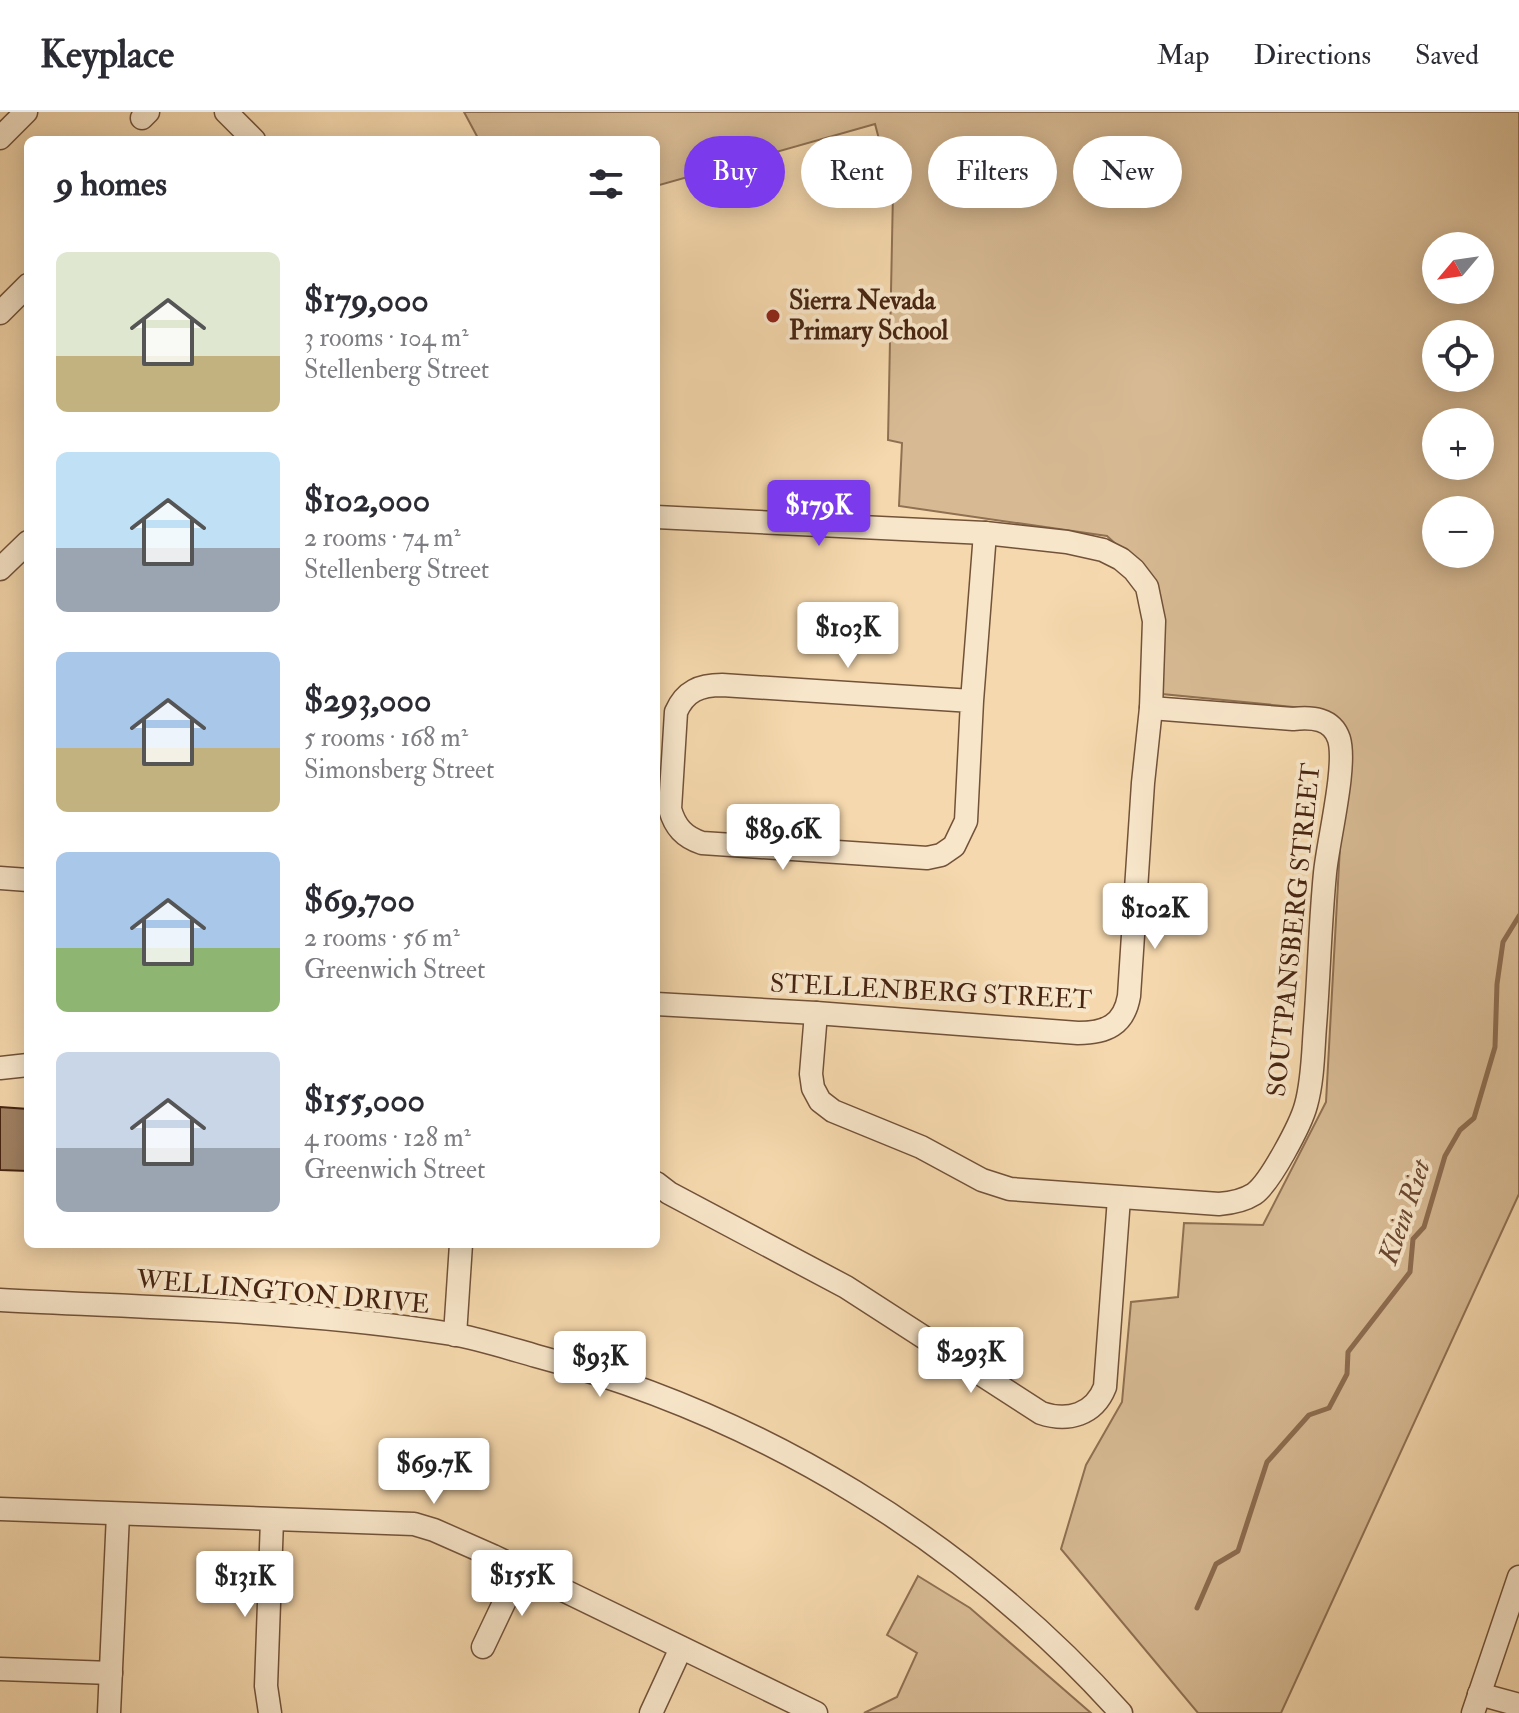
<!DOCTYPE html>
<html lang="en">
<head>
<meta charset="utf-8">
<style>
	:root { --surface:#fff; --page:#f7f7f7; --text:#2b2b33; --muted:#7c7c81; --line:#e1e1e2; --accent:#7c3aed }
	body { margin:0; font-family:"IM FELL Double Pica",serif; background:var(--page); color:var(--text); height:100vh; display:flex; flex-direction:column; font-size:30px; white-space:nowrap }
	* { box-sizing:border-box; margin:0 }
	p { font-size:26px; color:var(--muted) }
	.icon { flex:none; width:44px; height:44px; fill:none; stroke:currentColor; stroke-width:2; stroke-linecap:round; stroke-linejoin:round }
	.map { position:relative; flex:1; overflow:hidden }
	.drawer { position:absolute; left:24px; top:24px; width:636px; height:1112px; display:flex; flex-direction:column; background:var(--surface); border-radius:12px; box-shadow:0 4px 20px #0003 }
	.drawer>* { flex:none }
	.hud { position:absolute; left:684px; top:24px; width:714px; height:72px; display:flex; gap:16px }
	.needle { width:52px; rotate:241deg }
	.tools { position:absolute; left:1422px; top:120px; display:grid; gap:16px }
	.tools a { display:grid; place-items:center; width:72px; height:72px; border-radius:50%; background:var(--surface); box-shadow:0 4px 20px #0003; font-size:40px }
	.price { position:absolute; translate:-50% -68px; padding:0 18px; border-radius:8px; background:#fff; color:#222; font-size:26px; line-height:52px; filter:drop-shadow(0 2px 4px #0008) }
	.price::after { content:''; position:absolute; left:50%; top:48px; width:24px; height:18px; margin-left:-12px; background:inherit; clip-path:polygon(0 0,100% 0,50% 100%) }
	.price.active { background:var(--accent); color:#fff }
	ul { padding:0; list-style:none }
	li { display:flex; align-items:center; gap:24px; height:200px; padding:0 32px }
	li span { display:grid; place-items:center; flex:none; width:224px; height:160px; border-radius:12px; color:#555 }
	li>.icon { margin-inline-start:auto }
	span .icon { width:96px; height:96px; fill:#fffc; stroke-width:1 }
	li b { font-size:34px }
	h2 { display:flex; justify-content:space-between; align-items:center; height:96px; padding:0 32px; font-size:34px }
	.chip { padding:0 28px; border-radius:36px; background:var(--surface); box-shadow:0 4px 20px #0003; font-size:28px; line-height:72px }
	.chip.active { background:var(--accent); color:#fff }
	header { display:flex; align-items:center; gap:48px; box-sizing:border-box; height:112px; padding:0 40px; background:var(--surface); border-bottom:2px solid var(--line) }
	header strong { font-size:38px }
	nav { display:flex; gap:44px; margin-inline-start:auto; font-size:28px }
	.map>svg:first-child { display:block }
	.green { fill:#d7ba93; stroke:#8f7052; stroke-width:2; fill-rule:evenodd }
	.lines { fill:none; stroke-linecap:round; stroke-linejoin:round }
	.stream { stroke:#8c6c4f; stroke-width:5 }
	.building { fill:#a18263; stroke:#472512; stroke-width:2 }
	.minor-casing { stroke:#725239; stroke-width:25 }
	.minor { stroke:#f8e6ca; stroke-width:22 }
	.poi-dot { fill:#8f2418; stroke:#f8e6ca; stroke-width:3 }
	.labels { text-anchor:middle; dominant-baseline:central; stroke-width:8; stroke-linejoin:round; paint-order:stroke }
	.poi-label { font-size:26px; font-weight:bold; fill:#472512; stroke:#f8e6ca; text-anchor:start }
	.street-label { font-size:26px; fill:#472512; stroke:#f8e6ca }
	.water-label { font-size:28px; font-style:italic; fill:#6a4831; stroke:#f8e6ca }
</style>
</head>
<body>
<header>
<strong>Keyplace</strong>
<nav><a>Map</a><a>Directions</a><a>Saved</a></nav>
</header>
<div class="map">
<svg width="1519" height="1601" viewBox="0 0 1519 1601">
	<rect width="100%" height="100%" fill="#f5d8ad"/>
	<filter id="stains"><feTurbulence type="fractalNoise" baseFrequency=".0025" numOctaves="4"/><feColorMatrix values="0 0 0 0 .2 0 0 0 0 .09 0 0 0 0 .02 0 0 0 .5 -.17"/></filter>
	<radialGradient id="worn" r=".72"><stop offset=".6" stop-color="#630" stop-opacity="0"/><stop offset="1" stop-color="#630" stop-opacity=".3"/></radialGradient>
	<g class="green">
		<path d="M 464,0 L 1519,0 L 1519,1082 L 1281,1601 L 1198,1601 L 1061,1437 L 1086,1353 L 1122,1290 L 1131,1190 L 1178,1185 L 1184,1111 L 1263,1113 L 1326,990 L 1346,625 L 1324,598 L 1162,582 L 1156,469 L 1107,424 L 899,394 L 902,331 L 888,328 L 893,80 L 875,12 L 656,74 L 656,28 L 479,28 ZM 1436,134 L 1480,134 L 1480,178 L 1436,178 ZM 1436,222 L 1480,222 L 1480,266 L 1436,266 ZM 1436,310 L 1480,310 L 1480,354 L 1436,354 ZM 1436,398 L 1480,398 L 1480,442 L 1436,442 Z"/>
		<path d="M 918,1464 L 970,1496 L 1091,1601 L 864,1601 L 897,1585 L 917,1541 L 887,1523 Z"/>
	</g>
	<g class="lines">
		<path class="stream" d="M 1197,1496 L 1216,1452 L 1238,1439 L 1267,1350 L 1309,1303 L 1329,1296 L 1347,1262 L 1348,1240 L 1410,1160 L 1413,1127 L 1424,1115 L 1445,1044 L 1460,1018 L 1474,1006 L 1495,935 L 1497,872 L 1503,830 L 1519,804"/>
	</g>
	<path class="building" d="M 0,995 L 28,997 L 28,1059 L 0,1058 Z"/>
	<g class="lines">
		<g class="minor-casing">
			<g id="minor">
				<path d="M 226,0 L 254,28"/>
				<path d="M 142,6 L 148,0"/>
				<path d="M 0,26 L 26,0"/>
				<path d="M 0,201 L 28,173"/>
				<path d="M 656,405 L 985,421 L 1067,430 L 1103,438 L 1121,447 L 1134,458 L 1147,475 L 1154,509 L 1151,596 L 1143,671 L 1129,884 C 1124,913 1106,921 1078,921 L 816,901 L 656,892"/>
				<path d="M 0,457 L 28,430"/>
				<path d="M 972,589 L 722,573 C 700,573 685,579 676,600 L 670,697 C 675,715 684,725 702,731 L 927,746 L 941,743 L 954,734 L 966,709 L 972,589 L 985,421"/>
				<path d="M 0,766 L 28,768"/>
				<path d="M 816,901 L 811,962 L 813,976 L 820,989 L 833,999 L 921,1035 L 982,1068 L 1010,1077 L 1219,1092 C 1232,1091 1243,1089 1254,1082 C 1270,1071 1301,1012 1306,993 C 1313,968 1313,940 1315,914 C 1319,863 1320,812 1325,761 C 1328,729 1347,654 1339,627 C 1332,606 1312,605 1293,607 L 1151,596"/>
				<path d="M 0,956 L 28,953"/>
				<path d="M 656,1071 L 669,1081 L 846,1175 L 1041,1301 C 1068,1310 1094,1303 1105,1275 L 1119,1086"/>
				<path d="M 0,1188 C 151,1196 303,1198 452,1222 C 480,1227 508,1236 536,1244 C 760,1303 966,1428 1121,1601"/>
				<path d="M 455,1223 L 461,1132"/>
				<path d="M 0,1397 L 414,1412 L 434,1418 L 493,1444 L 816,1601"/>
				<path d="M 483,1535 L 520,1457"/>
				<path d="M 0,1557 L 111,1561"/>
				<path d="M 1479,1582 L 1519,1593"/>
				<path d="M 109,1601 L 118,1402"/>
				<path d="M 270,1601 L 266,1574 L 272,1408"/>
				<path d="M 651,1601 L 681,1536"/>
				<path d="M 1473,1601 L 1519,1465"/>
			</g>
		</g>
		<use href="#minor" class="minor"/>
	</g>
	<circle class="poi-dot" cx="773" cy="204" r="8"/>
	<g class="labels">
		<g class="poi-label">
			<text x="789" y="189">Sierra Nevada<tspan x="789" dy="30">Primary School</tspan></text>
		</g>
		<g class="street-label">
			<text transform="translate(1294 818) rotate(-84)">SOUTPANSBERG STREET</text>
			<text transform="translate(931 880) rotate(3)">STELLENBERG STREET</text>
			<text transform="translate(283 1180) rotate(5)">WELLINGTON DRIVE</text>
		</g>
		<g class="water-label">
			<text transform="translate(1405 1100) rotate(-71)">Klein Riet</text>
		</g>
	</g>
	<rect width="100%" height="100%" filter="url(#stains)"/>
	<rect width="100%" height="100%" fill="url(#worn)"/>
</svg>
<div class="tools">
<a><svg class="needle" viewBox="-14 -14 28 28"><path d="M0-13l5 13h-10z" fill="#e53935"/><path d="M0 13l5-13h-10z" fill="#7c7c81"/></svg></a>
<a><svg class="icon" aria-label="locate" viewBox="0 0 24 24"><circle cx="12" cy="12" r="6"/><path d="M12 2v4M12 18v4M2 12h4M18 12h4"/></svg></a>
<a>+</a>
<a>−</a>
</div>
<b class="price active" style="left:819px;top:436px">$179K</b>
<b class="price" style="left:848px;top:558px">$103K</b>
<b class="price" style="left:783px;top:760px">$89.6K</b>
<b class="price" style="left:1155px;top:839px">$102K</b>
<b class="price" style="left:971px;top:1283px">$293K</b>
<b class="price" style="left:600px;top:1287px">$93K</b>
<b class="price" style="left:434px;top:1394px">$69.7K</b>
<b class="price" style="left:522px;top:1506px">$155K</b>
<b class="price" style="left:245px;top:1507px">$131K</b>
<div class="hud">
<a class="chip active">Buy</a>
<a class="chip">Rent</a>
<a class="chip">Filters</a>
<a class="chip">New</a>
</div>
<section class="drawer">
<h2>9 homes<svg class="icon" aria-label="filters" viewBox="0 0 24 24"><path d="M4 7h16M4 17h16"/><circle cx="9" cy="7" r="2"/><circle cx="15" cy="17" r="2"/></svg></h2>
<ul>
<li><span style="background:linear-gradient(#dfe7d0 65%,#c2b280 0)"><svg class="icon" aria-label="home" viewBox="0 0 24 24"><path d="M3 11l9-7 9 7M6 9v11h12V9"/></svg></span><div><b>$179,000</b><p>3 rooms · 104 m²</p><p>Stellenberg Street</p></div></li>
<li><span style="background:linear-gradient(#bfe0f5 60%,#9aa5b1 0)"><svg class="icon" aria-label="home" viewBox="0 0 24 24"><path d="M3 11l9-7 9 7M6 9v11h12V9"/></svg></span><div><b>$102,000</b><p>2 rooms · 74 m²</p><p>Stellenberg Street</p></div></li>
<li><span style="background:linear-gradient(#a9c7e8 60%,#c2b280 0)"><svg class="icon" aria-label="home" viewBox="0 0 24 24"><path d="M3 11l9-7 9 7M6 9v11h12V9"/></svg></span><div><b>$293,000</b><p>5 rooms · 168 m²</p><p>Simonsberg Street</p></div></li>
<li><span style="background:linear-gradient(#a9c7e8 60%,#8fb573 0)"><svg class="icon" aria-label="home" viewBox="0 0 24 24"><path d="M3 11l9-7 9 7M6 9v11h12V9"/></svg></span><div><b>$69,700</b><p>2 rooms · 56 m²</p><p>Greenwich Street</p></div></li>
<li><span style="background:linear-gradient(#c9d6e8 60%,#9aa5b1 0)"><svg class="icon" aria-label="home" viewBox="0 0 24 24"><path d="M3 11l9-7 9 7M6 9v11h12V9"/></svg></span><div><b>$155,000</b><p>4 rooms · 128 m²</p><p>Greenwich Street</p></div></li>
</ul>
</section>
</div>
</body>
</html>
